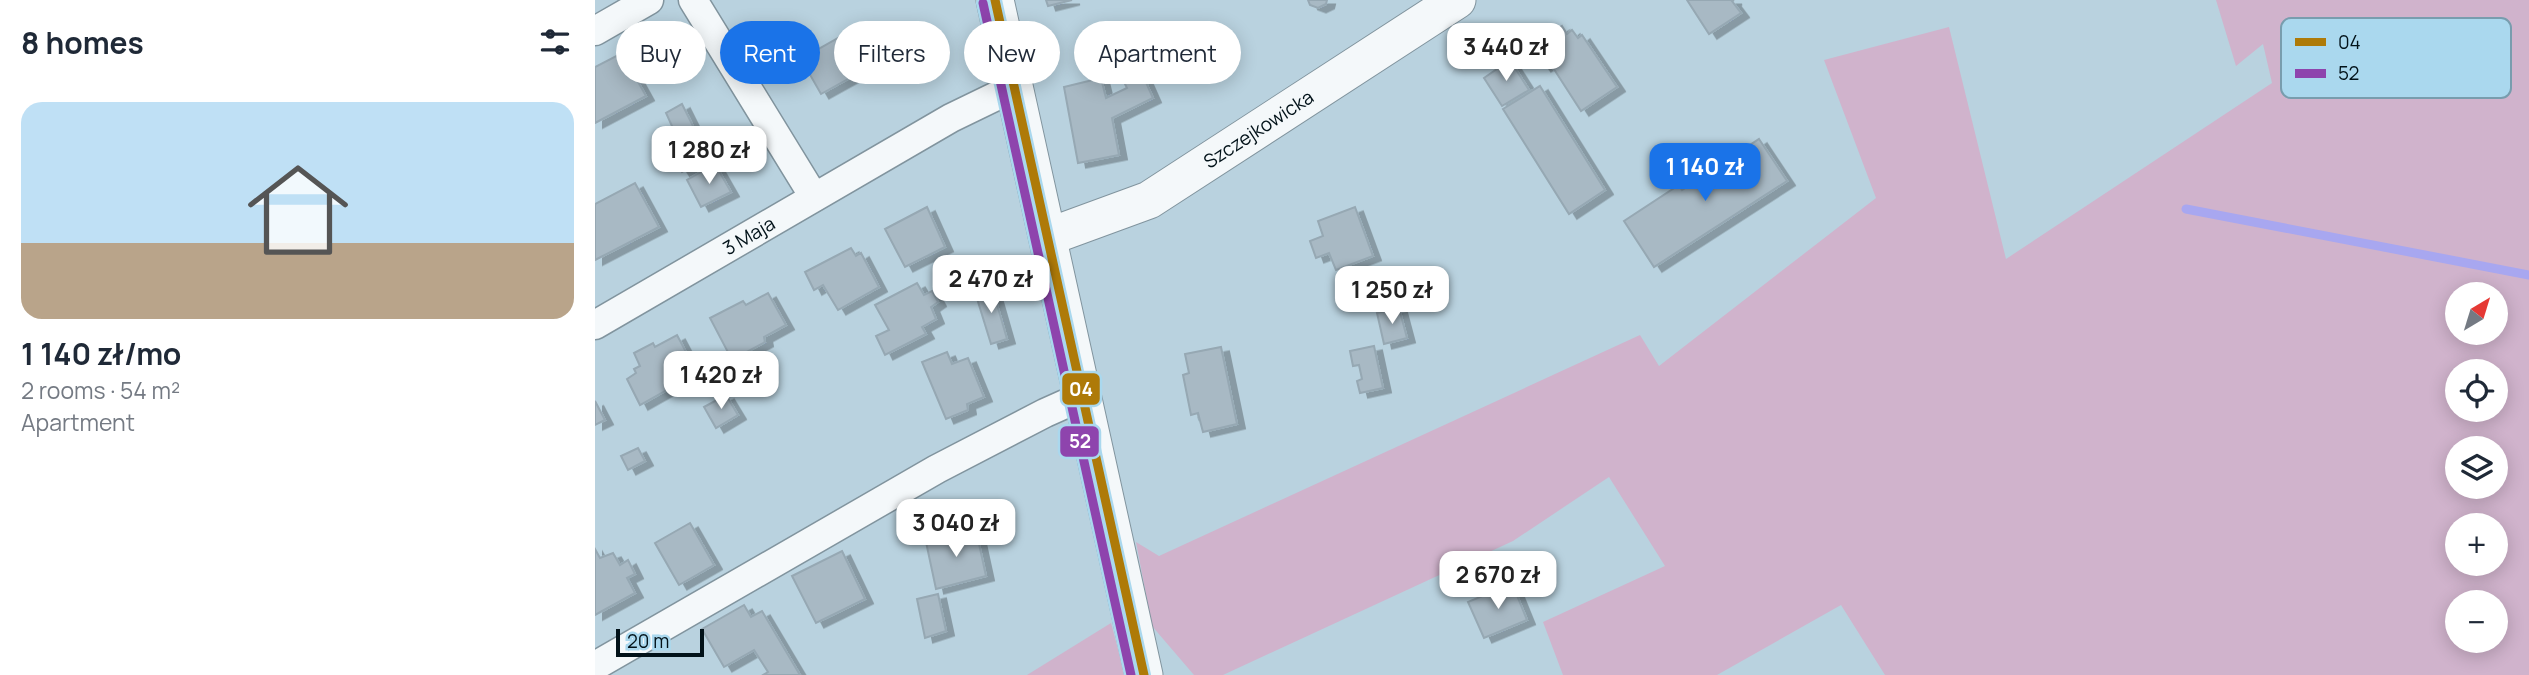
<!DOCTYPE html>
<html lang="en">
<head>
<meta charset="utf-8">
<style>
	:root { --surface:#fff; --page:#f6f6f7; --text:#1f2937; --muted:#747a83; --line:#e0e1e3; --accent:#1a73e8 }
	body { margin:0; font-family:Manrope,sans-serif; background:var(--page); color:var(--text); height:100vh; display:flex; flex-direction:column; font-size:26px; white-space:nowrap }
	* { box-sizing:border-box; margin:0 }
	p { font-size:23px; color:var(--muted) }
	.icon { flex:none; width:38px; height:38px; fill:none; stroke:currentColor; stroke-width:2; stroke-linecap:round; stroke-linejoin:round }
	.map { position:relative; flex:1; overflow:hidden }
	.side { display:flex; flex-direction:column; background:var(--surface); width:595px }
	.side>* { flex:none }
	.guide { position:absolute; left:21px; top:21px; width:665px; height:63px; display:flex; gap:14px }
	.needle { width:46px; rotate:38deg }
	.controls { position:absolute; left:1850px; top:282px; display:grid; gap:14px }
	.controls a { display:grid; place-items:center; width:63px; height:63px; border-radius:50%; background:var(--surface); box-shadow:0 4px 18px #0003; font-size:35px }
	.scale { position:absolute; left:21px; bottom:18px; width:88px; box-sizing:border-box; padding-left:7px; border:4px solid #021219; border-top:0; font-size:19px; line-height:24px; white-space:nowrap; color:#021219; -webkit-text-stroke:5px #aad8ee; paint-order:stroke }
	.price { position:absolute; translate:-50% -60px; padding:0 16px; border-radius:14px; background:#fff; color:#222; font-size:23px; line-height:46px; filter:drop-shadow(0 2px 4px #0008) }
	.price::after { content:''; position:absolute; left:50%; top:42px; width:21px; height:16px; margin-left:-10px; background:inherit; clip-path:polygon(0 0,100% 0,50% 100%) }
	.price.active { background:var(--accent); color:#fff }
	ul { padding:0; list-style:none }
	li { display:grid; align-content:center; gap:14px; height:371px; padding:0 21px }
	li+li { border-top:2px solid var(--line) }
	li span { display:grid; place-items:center; height:217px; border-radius:21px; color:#555 }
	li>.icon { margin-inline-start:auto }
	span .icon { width:126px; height:126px; fill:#fffc; stroke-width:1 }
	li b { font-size:30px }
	h2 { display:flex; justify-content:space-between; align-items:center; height:84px; padding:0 21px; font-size:30px }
	.tag { padding:0 24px; border-radius:32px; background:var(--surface); box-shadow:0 4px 18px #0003; font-size:24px; line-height:63px }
	.tag.active { background:var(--accent); color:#fff }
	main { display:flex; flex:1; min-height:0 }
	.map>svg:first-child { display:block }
	.green { fill:#d0b3cc; fill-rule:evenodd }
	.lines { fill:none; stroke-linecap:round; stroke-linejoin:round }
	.stream { stroke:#a8a7f0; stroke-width:9 }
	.building { fill:#a8b9c4; stroke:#96a8b3; stroke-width:2; filter:url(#shadow) }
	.minor-casing { stroke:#81949e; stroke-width:31 }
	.tertiary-casing { stroke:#81949e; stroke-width:39 }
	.minor { stroke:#f4f8fa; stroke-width:28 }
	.tertiary { stroke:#f4f8fa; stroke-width:37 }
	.bus-1-casing { stroke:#aad8ee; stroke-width:14 }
	.bus-2-casing { stroke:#aad8ee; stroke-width:14 }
	.bus-1 { stroke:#ae7a08; stroke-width:9 }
	.bus-2 { stroke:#8e44ad; stroke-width:9 }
	.labels { text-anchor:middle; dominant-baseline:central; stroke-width:5; stroke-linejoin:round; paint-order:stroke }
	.street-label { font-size:19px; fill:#021219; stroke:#aad8ee }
	.key { fill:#aad8ee; stroke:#789dae; stroke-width:2 }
	.key-label { font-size:19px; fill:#021219 }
	.line-badge { stroke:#aad8ee; stroke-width:2.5 }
	.badge-label { font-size:19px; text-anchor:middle; font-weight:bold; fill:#fff }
</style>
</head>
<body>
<main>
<section class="side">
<h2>8 homes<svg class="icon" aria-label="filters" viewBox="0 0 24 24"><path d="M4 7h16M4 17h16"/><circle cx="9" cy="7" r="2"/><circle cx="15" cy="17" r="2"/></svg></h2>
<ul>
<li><span style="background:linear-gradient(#bfe0f5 65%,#b9a48a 0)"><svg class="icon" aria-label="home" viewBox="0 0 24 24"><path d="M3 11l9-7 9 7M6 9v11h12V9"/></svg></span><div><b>1 140 zł/mo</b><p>2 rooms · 54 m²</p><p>Apartment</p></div></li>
</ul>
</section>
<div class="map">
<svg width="1934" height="675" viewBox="0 0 1934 675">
	<defs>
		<filter id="shadow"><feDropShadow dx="8" dy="4.5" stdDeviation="0" flood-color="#0004"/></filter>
	</defs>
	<rect width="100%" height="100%" fill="#b9d2df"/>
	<g class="green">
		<path d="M 1621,0 L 1934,0 L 1934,675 L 1290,675 L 1246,605 L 1122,675 L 968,675 L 948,622 L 1070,566 L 1014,477 L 918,541 L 628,675 L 599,675 L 557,626 L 541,542 L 564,556 L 1045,335 L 1064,366 L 1281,198 L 1229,60 L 1354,27 L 1411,259 L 1677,83 L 1668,44 L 1641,66 ZM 1862,294 L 1900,294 L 1900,332 L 1862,332 ZM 1862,371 L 1900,371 L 1900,410 L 1862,410 ZM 1862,448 L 1900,448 L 1900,486 L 1862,486 ZM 1862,525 L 1900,525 L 1900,564 L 1862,564 ZM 1862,602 L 1900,602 L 1900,640 L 1862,640 Z"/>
		<path d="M 516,623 L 530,675 L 432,675 Z"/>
	</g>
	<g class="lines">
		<path class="stream" d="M 1591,209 L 1934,275"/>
	</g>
	<g class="building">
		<path d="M 451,0 L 477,0 L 453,6 Z"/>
		<path d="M 713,0 L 732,0 L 731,4 L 723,8 L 715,5 Z"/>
		<path d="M 1092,0 L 1139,0 L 1137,1 L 1146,13 L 1114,34 Z"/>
		<path d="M 268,24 L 287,60 L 226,94 L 206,59 Z"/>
		<path d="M 967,26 L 972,34 L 977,30 L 983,38 L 987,35 L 1022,87 L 986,111 L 955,63 L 948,67 L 934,47 Z"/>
		<path d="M 27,53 L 51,96 L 0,123 L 0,67 Z"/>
		<path d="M 541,60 L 558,98 L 517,118 L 524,155 L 483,163 L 469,87 L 506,78 L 511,98 L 532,88 L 523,70 Z"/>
		<path d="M 915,60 L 934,90 L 907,106 L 889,78 Z"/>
		<path d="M 945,86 L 1010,190 L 974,214 L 908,109 Z"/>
		<path d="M 87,104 L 99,128 L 82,137 L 71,113 Z"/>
		<path d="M 1164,139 L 1192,181 L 1059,267 L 1029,221 L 1084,185 L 1087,190 Z"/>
		<path d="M 101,147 L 109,160 L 87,172 L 79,159 Z"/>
		<path d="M 120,164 L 136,192 L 106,207 L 92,180 Z"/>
		<path d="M 40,183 L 64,227 L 0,260 L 0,204 Z"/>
		<path d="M 332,207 L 350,247 L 310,267 L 290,229 Z"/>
		<path d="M 760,207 L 778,256 L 741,270 L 734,253 L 721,258 L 715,241 L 728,236 L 723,221 Z"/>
		<path d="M 256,248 L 261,256 L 266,253 L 284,287 L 243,310 L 228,285 L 219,290 L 210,272 Z"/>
		<path d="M 322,283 L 329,295 L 337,291 L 343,302 L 336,307 L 341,319 L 327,327 L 331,334 L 290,355 L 281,336 L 294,330 L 280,305 Z"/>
		<path d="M 397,287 L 412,339 L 396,344 L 380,292 Z"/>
		<path d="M 173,293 L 191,325 L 169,337 L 170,342 L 137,360 L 115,318 L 148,301 L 151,305 Z"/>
		<path d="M 804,308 L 812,338 L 789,344 L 782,313 Z"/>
		<path d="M 82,335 L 102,373 L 45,405 L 32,379 L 41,373 L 39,369 L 45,366 L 39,353 L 58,343 L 60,347 Z"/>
		<path d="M 779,346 L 788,388 L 765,393 L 762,381 L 767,379 L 764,365 L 758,366 L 755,351 Z"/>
		<path d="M 626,347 L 642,424 L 608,432 L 603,413 L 596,415 L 588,375 L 594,373 L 590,354 Z"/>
		<path d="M 352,352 L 357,364 L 373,358 L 389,397 L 372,404 L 373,410 L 351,419 L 327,362 Z"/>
		<path d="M 131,395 L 143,415 L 121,428 L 109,407 Z"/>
		<path d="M 0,401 L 10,420 L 0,425 Z"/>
		<path d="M 43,448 L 50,461 L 33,470 L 26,456 Z"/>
		<path d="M 95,523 L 119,565 L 84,585 L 60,543 Z"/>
		<path d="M 381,530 L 391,576 L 341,589 L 331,542 Z"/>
		<path d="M 0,549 L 5,558 L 18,553 L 25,565 L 33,560 L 40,574 L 32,578 L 40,593 L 0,615 Z"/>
		<path d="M 247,551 L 270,599 L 221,623 L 197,576 Z"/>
		<path d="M 916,584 L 921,586 L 919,588 L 932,620 L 889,638 L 873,602 Z"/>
		<path d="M 343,594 L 351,631 L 330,638 L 322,599 Z"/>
		<path d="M 149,605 L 156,617 L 167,611 L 205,675 L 168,675 L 173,672 L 159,650 L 129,667 L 107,629 Z"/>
	</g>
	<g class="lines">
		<g class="minor-casing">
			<g id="minor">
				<path d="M 98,0 L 219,197"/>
				<path d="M 0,31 L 54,0"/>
				<path id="s1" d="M 0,325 L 356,118 L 420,87"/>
				<path d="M 0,666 L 342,469 L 450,413 L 488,396"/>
			</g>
		</g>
		<g class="tertiary-casing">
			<g id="tertiary">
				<path d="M 400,0 L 549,675"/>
				<path id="s2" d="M 453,237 L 554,200 L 862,0"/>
			</g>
		</g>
		<use href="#minor" class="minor"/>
		<use href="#tertiary" class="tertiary"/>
		<g class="bus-1-casing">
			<path id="bus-1" d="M 400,0 L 549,675"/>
		</g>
		<g class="bus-2-casing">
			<path id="bus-2" d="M 388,3 L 536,675"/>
		</g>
		<use href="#bus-1" class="bus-1"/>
		<use href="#bus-2" class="bus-2"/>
	</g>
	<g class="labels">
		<g class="street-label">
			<text stroke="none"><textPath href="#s2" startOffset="238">Szczejkowicka</textPath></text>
			<text stroke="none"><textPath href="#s1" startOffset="178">3 Maja</textPath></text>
		</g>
	</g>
	<rect x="1686" y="18" width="230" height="80" rx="10" class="key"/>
	<rect x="1700" y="38" width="31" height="8" fill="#ae7a08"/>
	<rect x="1700" y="69" width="31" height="9" fill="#8e44ad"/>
	<g class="key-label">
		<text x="1743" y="49">04</text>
		<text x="1743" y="80">52</text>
	</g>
	<g class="line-badge">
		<rect x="466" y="372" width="40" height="34" rx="7" fill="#ae7a08"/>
		<rect x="464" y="425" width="41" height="33" rx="7" fill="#8e44ad"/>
	</g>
	<g class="badge-label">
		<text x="486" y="396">04</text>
		<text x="485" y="448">52</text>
	</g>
</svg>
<div class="controls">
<a><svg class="needle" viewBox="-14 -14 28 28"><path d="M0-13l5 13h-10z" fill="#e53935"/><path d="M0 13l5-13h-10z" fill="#747a83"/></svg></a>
<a><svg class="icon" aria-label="locate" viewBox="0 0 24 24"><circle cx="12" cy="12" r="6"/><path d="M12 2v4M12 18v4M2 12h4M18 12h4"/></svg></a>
<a><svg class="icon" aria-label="layers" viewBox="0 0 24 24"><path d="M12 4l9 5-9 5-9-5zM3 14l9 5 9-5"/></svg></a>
<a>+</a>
<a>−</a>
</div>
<div class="scale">20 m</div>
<b class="price" style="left:911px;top:83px">3 440 zł</b>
<b class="price" style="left:114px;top:186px">1 280 zł</b>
<b class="price active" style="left:1110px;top:203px">1 140 zł</b>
<b class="price" style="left:396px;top:315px">2 470 zł</b>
<b class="price" style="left:797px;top:326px">1 250 zł</b>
<b class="price" style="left:126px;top:411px">1 420 zł</b>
<b class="price" style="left:361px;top:559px">3 040 zł</b>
<b class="price" style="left:903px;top:611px">2 670 zł</b>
<div class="guide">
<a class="tag">Buy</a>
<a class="tag active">Rent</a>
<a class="tag">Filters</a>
<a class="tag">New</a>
<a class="tag">Apartment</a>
</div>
</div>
</main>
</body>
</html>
